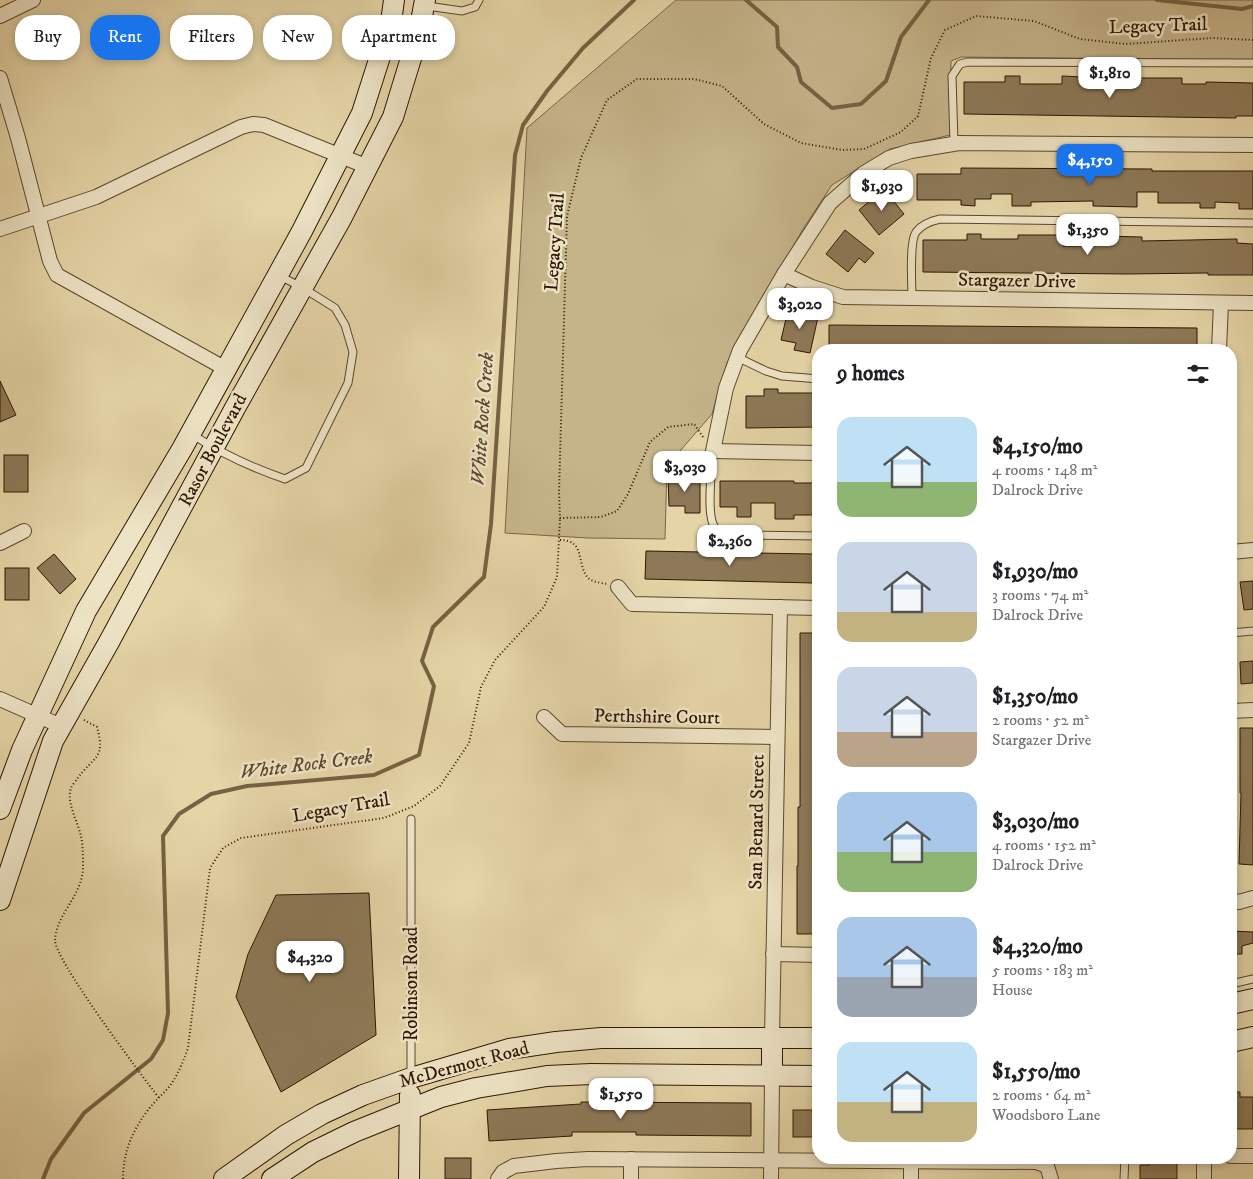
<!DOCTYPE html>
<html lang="en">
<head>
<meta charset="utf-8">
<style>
	:root { --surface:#fff; --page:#f6f6f6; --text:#202124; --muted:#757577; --accent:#1a73e8 }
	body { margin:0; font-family:"IM FELL DW Pica",serif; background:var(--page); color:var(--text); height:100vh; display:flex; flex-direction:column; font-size:19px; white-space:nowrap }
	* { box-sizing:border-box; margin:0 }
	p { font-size:16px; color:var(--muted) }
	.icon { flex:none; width:28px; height:28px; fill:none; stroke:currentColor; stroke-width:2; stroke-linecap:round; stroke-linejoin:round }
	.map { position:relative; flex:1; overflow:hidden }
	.side { position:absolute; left:812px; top:344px; width:425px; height:820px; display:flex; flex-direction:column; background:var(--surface); border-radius:20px; box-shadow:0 2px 8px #0003 }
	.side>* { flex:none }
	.hud { position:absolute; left:15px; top:15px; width:475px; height:45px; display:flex; gap:10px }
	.price { position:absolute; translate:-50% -42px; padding:0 11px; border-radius:10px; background:#fff; color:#222; font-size:16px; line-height:32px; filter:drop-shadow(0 1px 2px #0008) }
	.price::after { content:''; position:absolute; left:50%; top:30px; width:15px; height:11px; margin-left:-8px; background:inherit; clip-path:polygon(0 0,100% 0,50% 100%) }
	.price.active { background:var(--accent); color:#fff }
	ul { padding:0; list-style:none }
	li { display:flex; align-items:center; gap:15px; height:125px; padding:0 25px }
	li span { display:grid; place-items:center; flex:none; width:140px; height:100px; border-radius:15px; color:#555 }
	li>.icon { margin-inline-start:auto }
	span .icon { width:60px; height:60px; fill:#fffc; stroke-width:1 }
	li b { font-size:21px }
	h2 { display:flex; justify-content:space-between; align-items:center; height:60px; padding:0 25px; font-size:21px }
	.chip { padding:0 18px; border-radius:20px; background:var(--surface); box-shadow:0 2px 8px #0003; font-size:18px; line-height:45px }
	.chip.active { background:var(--accent); color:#fff }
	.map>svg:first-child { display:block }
	.green { fill:#c5b48a; stroke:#7a6546 }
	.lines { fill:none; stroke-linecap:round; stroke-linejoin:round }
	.stream { stroke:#766143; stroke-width:4 }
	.building { fill:#8d7957; stroke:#2f1602 }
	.lane-casing { stroke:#5c462b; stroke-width:9 }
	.street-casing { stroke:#5c462b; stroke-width:16 }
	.secondary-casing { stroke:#2f1602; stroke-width:22 }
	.path { stroke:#2f1602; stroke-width:2; stroke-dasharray:1 2.5; stroke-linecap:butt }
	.lane { stroke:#ede3c5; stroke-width:7 }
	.street { stroke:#ede3c5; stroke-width:14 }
	.secondary { stroke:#ede3c5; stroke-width:20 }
	.labels { text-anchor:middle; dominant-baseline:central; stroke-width:5; stroke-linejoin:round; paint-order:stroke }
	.street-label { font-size:19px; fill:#2f1602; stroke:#ede3c5 }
	.water-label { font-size:20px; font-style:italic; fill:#5f482d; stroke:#ede3c5 }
</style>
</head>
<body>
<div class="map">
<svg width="1253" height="1179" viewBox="0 0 1253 1179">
	<rect width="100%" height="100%" fill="#e4d4a6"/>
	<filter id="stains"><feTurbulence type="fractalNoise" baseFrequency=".004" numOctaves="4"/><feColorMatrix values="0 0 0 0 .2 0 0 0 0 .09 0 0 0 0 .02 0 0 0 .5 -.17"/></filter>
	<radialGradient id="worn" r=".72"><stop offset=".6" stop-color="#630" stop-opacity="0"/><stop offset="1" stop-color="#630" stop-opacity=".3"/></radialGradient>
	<path class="green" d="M 676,0 L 1253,0 L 1253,60 L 961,57 L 951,61 L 950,135 L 890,149 L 832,185 L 803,229 L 727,363 L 712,414 L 667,466 L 665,539 L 588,538 L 505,533 L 527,128 Z"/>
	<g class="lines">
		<g class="stream">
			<path d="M 746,0 L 777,27 L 778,47 L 797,67 L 801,82 L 832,108 L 861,104 L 886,81 L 901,37 L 929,0"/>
			<path d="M 1157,0 L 1242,9 L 1253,6"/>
			<path d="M 43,1179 L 51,1159 L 84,1113 L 151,1059 L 163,1040 L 168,1013 L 163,836 L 179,814 L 211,794 L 247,786 L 374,775 L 419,755 L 434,686 L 422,661 L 433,627 L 484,577 L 491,524 L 515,155 L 523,125 L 547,91 L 583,48 L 634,0"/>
		</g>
	</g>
	<g class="building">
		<path d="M 1005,76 L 1020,76 L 1020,84 L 1062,84 L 1062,76 L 1104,78 L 1104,87 L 1124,87 L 1124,85 L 1135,85 L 1135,78 L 1182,78 L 1182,84 L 1206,84 L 1206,82 L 1253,83 L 1253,116 L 1236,116 L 1236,118 L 964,114 L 964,82 L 1005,82 Z"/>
		<path d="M 961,168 L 1152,169 L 1152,171 L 1253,171 L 1253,209 L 1239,209 L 1239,203 L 1215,202 L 1215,208 L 1200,208 L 1200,203 L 1158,203 L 1158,192 L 1137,192 L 1137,207 L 1093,206 L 1093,201 L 1031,202 L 1031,206 L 1012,206 L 1012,194 L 991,194 L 991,199 L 975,199 L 975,206 L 961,205 L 961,200 L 917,200 L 917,174 L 961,174 Z"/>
		<path d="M 884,189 L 904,214 L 879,235 L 859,210 Z"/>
		<path d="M 845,230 L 874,253 L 865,263 L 859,258 L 848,272 L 826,254 Z"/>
		<path d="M 967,234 L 981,234 L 981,239 L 1018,239 L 1018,235 L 1063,235 L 1063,246 L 1084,246 L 1084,242 L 1101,243 L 1101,236 L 1142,237 L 1142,241 L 1237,239 L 1237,243 L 1253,244 L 1253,275 L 1208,275 L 1208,273 L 1127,274 L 923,272 L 923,240 L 967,240 Z"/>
		<path d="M 788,310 L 818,317 L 810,353 L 794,350 L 796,343 L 781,340 Z"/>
		<path d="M 829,325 L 1197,328 L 1197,350 L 927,350 L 927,348 L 901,348 L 901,350 L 829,350 Z"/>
		<path d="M 0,381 L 16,415 L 0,422 Z"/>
		<path d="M 764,389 L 778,389 L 778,393 L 819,393 L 819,427 L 746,428 L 746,396 L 764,396 Z"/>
		<rect x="4" y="455" width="24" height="37"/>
		<path d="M 668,476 L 700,476 L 700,513 L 685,513 L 685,506 L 669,506 Z"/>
		<path d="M 720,481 L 794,481 L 794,483 L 819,483 L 819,515 L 794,515 L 794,519 L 775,519 L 775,503 L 751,503 L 751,517 L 737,517 L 737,507 L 720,507 Z"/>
		<path d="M 646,551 L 813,554 L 813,583 L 645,579 Z"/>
		<path d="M 54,554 L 76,579 L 60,594 L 37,568 Z"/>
		<rect x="5" y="568" width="24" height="32"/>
		<path d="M 1253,581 L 1253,609 L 1244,610 L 1240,582 Z"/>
		<path d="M 800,633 L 819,633 L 819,934 L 797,934 L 797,866 L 798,866 L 798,807 L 800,807 Z"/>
		<path d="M 1253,661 L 1253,683 L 1241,684 L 1240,662 Z"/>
		<path d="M 1240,728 L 1253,728 L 1253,865 L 1239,864 L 1241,793 L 1240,793 Z"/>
		<path d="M 369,893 L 376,1035 L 281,1092 L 236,997 L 248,954 L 276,895 Z"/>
		<path d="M 1231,931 L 1253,932 L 1253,943 L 1242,946 L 1242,954 L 1231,954 Z"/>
		<path d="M 1231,1092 L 1240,1092 L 1240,1097 L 1253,1097 L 1253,1129 L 1231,1129 Z"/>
		<path d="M 581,1102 L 751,1103 L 751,1136 L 636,1135 L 636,1132 L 572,1132 L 572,1136 L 489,1141 L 487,1110 L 581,1104 Z"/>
		<rect x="793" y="1110" width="26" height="27"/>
		<rect x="445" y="1158" width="26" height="21"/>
		<path d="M 1149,1158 L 1177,1158 L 1177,1179 L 1140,1179 L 1140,1165 L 1149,1165 Z"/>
	</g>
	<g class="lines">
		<g class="lane-casing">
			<g id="lane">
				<path d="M 427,6 L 462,11 L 475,7 L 479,0"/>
				<path d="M 954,143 L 952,76 L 960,64 L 968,62 L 1253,63"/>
				<path d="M 912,298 C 912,284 909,242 916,232 C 922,224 931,221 940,219 L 1253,223"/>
				<path d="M 737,357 L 766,371 L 782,376 L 819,379"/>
				<path d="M 193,435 C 222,454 253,468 285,479 L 306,468 L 348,383 L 353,352 L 345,325 L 335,308 L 303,288 L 280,276"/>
				<path d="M 713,451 C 712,467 706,513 714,526 C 718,533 724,534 731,535 L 819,536"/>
				<path d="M 1231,633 L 1253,631"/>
				<path d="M 1231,984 L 1253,979"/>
				<path d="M 411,1076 L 411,819"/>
				<path d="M 1124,1179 L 1125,1158"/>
			</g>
		</g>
		<g class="street-casing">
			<g id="street">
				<path d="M 0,16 L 33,0"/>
				<path d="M 0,78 L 18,138 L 50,261 L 57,275 L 226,369"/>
				<path d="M 0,229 L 96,197 L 241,127 L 253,124 L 264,125 L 368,167"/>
				<path d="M 784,274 L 812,287 L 843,297 L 1253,303"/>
				<path d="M 1219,350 L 1221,303"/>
				<path d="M 819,453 L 713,451 L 726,388 L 740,350 L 784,274 L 830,203 L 864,173 L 889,158 L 911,151 L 959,143 L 1253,145"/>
				<path d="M 0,543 L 24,531"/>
				<path d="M 1231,552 L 1253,550"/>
				<path d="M 618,587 L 632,604 L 819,608"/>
				<path d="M 0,699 L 61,726"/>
				<path d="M 1231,711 L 1253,710"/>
				<path d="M 544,717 L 562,734 L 777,737"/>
				<path d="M 1231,900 L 1239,902 L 1253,898"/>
				<path d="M 773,954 L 819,955"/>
				<path d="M 772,1038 L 780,607"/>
				<path d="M 1231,1156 L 1253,1156"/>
				<path d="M 498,1179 L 503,1172 L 514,1166 L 556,1161 L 588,1159 L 1036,1162 L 1047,1166 L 1051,1179"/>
				<path d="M 631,1179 L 631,1159"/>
				<path d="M 771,1179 L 772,1076"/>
				<path d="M 911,1179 L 911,1162"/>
				<path d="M 1204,1179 L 1204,1158"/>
			</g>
		</g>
		<g class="secondary-casing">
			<g id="secondary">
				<path d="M 0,809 L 22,750 L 86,611 L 182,449 L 302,231 L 362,113 L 391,22 L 394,0"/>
				<path d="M 0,900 L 53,741 L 109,642 L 235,408 L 342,217 L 393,117 L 419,32 L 425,0"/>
				<path d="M 1231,1004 L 1253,999"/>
				<path d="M 1231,1042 L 1253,1037"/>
				<path d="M 772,1076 L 772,1038"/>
				<path d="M 224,1179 L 286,1135 L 322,1114 L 363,1095 L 411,1078 L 509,1049 L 556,1042 L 601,1038 L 819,1038"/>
				<path d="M 272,1179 L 313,1152 L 354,1132 L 441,1097 L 476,1088 L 547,1076 L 591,1074 L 819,1076"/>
				<path d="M 409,1179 L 410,1095"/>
			</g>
		</g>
		<g class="path">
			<path d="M 703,437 L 694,424 L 668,427 L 650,442 L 628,494 L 617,511 L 601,517 L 560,518 L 559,492 L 567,216 L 581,158 L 607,100 L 637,79 L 694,79 L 722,86 L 764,124 L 801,143 L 842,150 L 864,149 L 901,132 L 918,116 L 931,58 L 945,30 L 976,16 L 1034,21 L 1080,39 L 1125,44 L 1213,38 L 1253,40"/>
			<path d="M 560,540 C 586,540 576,564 588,578 C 593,582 601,583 607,584"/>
			<path d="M 84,720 L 97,727 C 106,760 94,755 77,779 C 76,781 72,785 71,788 C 66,803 78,822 81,836 C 83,846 83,856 83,866 C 83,896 57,912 55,940 C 54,959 142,1076 159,1098"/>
			<path d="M 123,1179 C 123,1153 132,1131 148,1110 C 154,1102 162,1095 169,1087 C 178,1075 183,1062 188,1048 L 210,868 L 223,848 L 241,838 L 384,818 L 414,806 L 440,786 L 469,743 L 481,687 L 495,660 L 544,607 L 557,577 L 560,519"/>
		</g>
		<use href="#lane" class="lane"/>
		<use href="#street" class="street"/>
		<use href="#secondary" class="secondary"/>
	</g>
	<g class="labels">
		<g class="street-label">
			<text transform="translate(1158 26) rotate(-2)">Legacy Trail</text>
			<text transform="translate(555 242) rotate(-86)">Legacy Trail</text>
			<text transform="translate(1017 281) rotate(1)">Stargazer Drive</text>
			<text transform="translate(213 450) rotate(-62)">Rasor Boulevard</text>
			<text transform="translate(657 717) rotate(1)">Perthshire Court</text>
			<text transform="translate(341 808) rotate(-10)">Legacy Trail</text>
			<text transform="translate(757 822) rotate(-89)">San Benard Street</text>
			<text transform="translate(411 984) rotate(-90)">Robinson Road</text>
			<text transform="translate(464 1065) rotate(-15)">McDermott Road</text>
		</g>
		<g class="water-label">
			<text transform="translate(483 419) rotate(-86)">White Rock Creek</text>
			<text transform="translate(306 765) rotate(-7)">White Rock Creek</text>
		</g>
	</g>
	<rect width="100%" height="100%" filter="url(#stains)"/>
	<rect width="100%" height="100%" fill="url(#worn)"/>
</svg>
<b class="price" style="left:1110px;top:99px">$1,810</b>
<b class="price active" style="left:1090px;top:186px">$4,150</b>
<b class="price" style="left:882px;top:212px">$1,930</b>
<b class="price" style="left:1088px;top:256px">$1,350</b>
<b class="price" style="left:800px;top:330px">$3,020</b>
<b class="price" style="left:685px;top:493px">$3,030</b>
<b class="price" style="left:730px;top:567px">$2,360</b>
<b class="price" style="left:310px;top:983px">$4,320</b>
<b class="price" style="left:621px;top:1120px">$1,550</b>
<div class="hud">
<a class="chip">Buy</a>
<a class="chip active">Rent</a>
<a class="chip">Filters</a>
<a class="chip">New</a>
<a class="chip">Apartment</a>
</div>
<section class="side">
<h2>9 homes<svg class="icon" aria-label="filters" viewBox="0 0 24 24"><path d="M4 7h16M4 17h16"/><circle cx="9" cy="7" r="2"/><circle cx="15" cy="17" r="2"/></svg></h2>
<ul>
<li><span style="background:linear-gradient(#bfe0f5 65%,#8fb573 0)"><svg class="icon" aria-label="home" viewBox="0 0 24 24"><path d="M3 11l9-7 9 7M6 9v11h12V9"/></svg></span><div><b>$4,150/mo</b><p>4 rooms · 148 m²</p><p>Dalrock Drive</p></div></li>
<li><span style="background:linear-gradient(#c9d6e8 70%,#c2b280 0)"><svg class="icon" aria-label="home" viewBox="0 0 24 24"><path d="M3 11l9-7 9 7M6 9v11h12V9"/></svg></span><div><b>$1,930/mo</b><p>3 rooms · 74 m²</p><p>Dalrock Drive</p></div></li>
<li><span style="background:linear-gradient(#c9d6e8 65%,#b9a48a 0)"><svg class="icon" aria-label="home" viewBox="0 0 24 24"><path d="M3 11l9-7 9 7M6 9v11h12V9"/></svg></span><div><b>$1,350/mo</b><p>2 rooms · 52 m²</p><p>Stargazer Drive</p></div></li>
<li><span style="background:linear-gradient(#a9c7e8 60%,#8fb573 0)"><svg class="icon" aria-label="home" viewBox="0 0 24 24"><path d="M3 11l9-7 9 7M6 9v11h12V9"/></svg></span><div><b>$3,030/mo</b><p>4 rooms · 152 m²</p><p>Dalrock Drive</p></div></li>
<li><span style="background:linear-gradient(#a9c7e8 60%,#9aa5b1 0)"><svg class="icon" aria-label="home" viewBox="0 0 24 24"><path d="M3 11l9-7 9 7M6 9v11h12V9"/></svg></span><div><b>$4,320/mo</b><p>5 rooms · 183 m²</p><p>House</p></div></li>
<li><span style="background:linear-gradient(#bfe0f5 60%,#c2b280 0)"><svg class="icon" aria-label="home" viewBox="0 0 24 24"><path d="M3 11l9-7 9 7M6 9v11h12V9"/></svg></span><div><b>$1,550/mo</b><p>2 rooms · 64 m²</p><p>Woodsboro Lane</p></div></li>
</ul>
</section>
</div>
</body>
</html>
